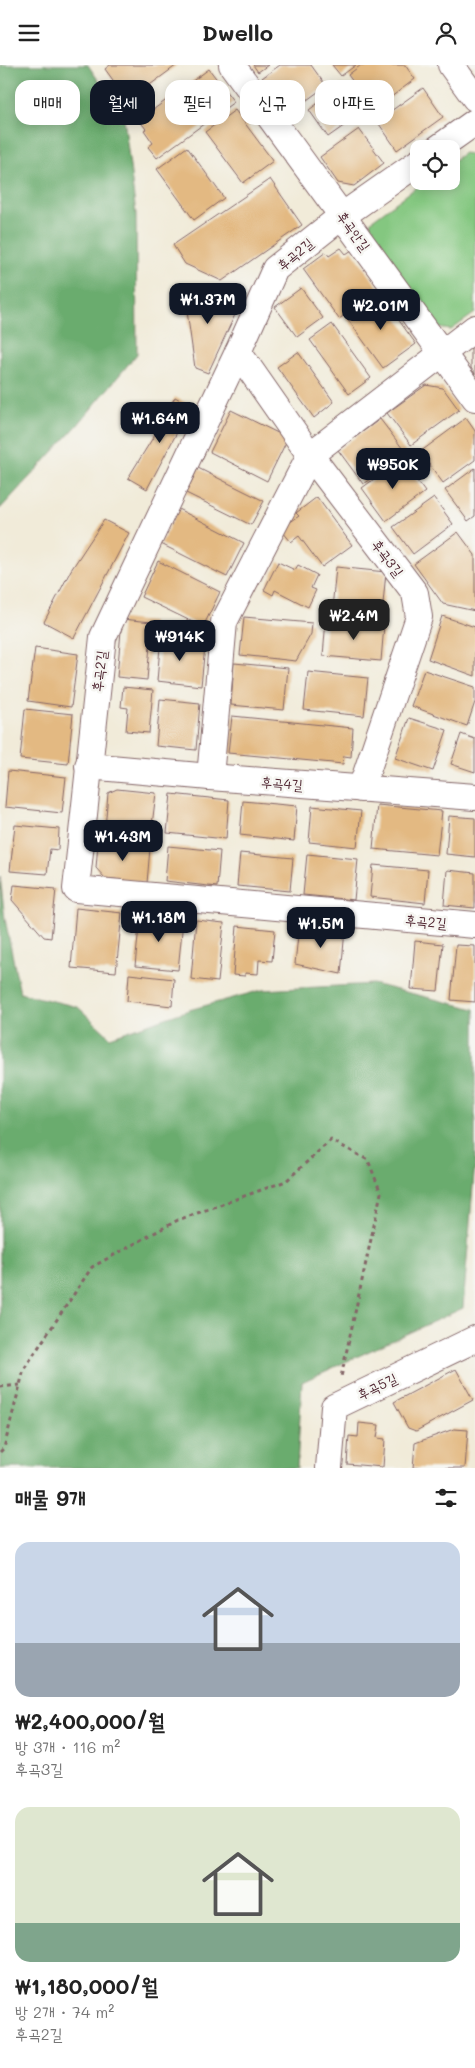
<!DOCTYPE html>
<html lang="ko">
<head>
<meta charset="utf-8">
<style>
	:root { --surface:#fff; --page:#f2f2f2; --text:#222; --muted:#767676; --accent:#111827 }
	body { margin:0; font-family:Mali,"Poor Story",sans-serif; background:var(--page); color:var(--text); height:100vh; display:flex; flex-direction:column; font-size:19px; white-space:nowrap }
	* { box-sizing:border-box; margin:0 }
	p { font-size:16px; color:var(--muted) }
	.icon { flex:none; width:28px; height:28px; fill:none; stroke:currentColor; stroke-width:2; stroke-linecap:round; stroke-linejoin:round }
	.map { position:relative; height:1403px; overflow:hidden }
	.side { display:flex; flex-direction:column; background:var(--surface); flex:1 }
	.side>* { flex:none }
	.hud { position:absolute; left:15px; top:15px; width:445px; height:45px; display:flex; gap:10px }
	.tools { position:absolute; left:410px; top:75px; display:grid; gap:10px }
	.tools a { display:grid; place-items:center; width:50px; height:50px; border-radius:10px; background:var(--surface); box-shadow:0 2px 12px #0003; font-size:25px }
	.price { position:absolute; translate:-50% -42px; padding:0 11px; border-radius:10px; background:var(--accent); color:#fff; font-size:16px; line-height:32px; filter:drop-shadow(0 1px 2px #0008) }
	.price::after { content:''; position:absolute; left:50%; top:30px; width:15px; height:11px; margin-left:-8px; background:inherit; clip-path:polygon(0 0,100% 0,50% 100%) }
	.price.current { background:#222; color:#fff }
	ul { padding:0; list-style:none }
	li { display:grid; align-content:center; gap:10px; height:265px; padding:0 15px }
	li span { display:grid; place-items:center; height:155px; border-radius:15px; color:#555 }
	li>.icon { margin-inline-start:auto }
	span .icon { width:90px; height:90px; fill:#fffc; stroke-width:1 }
	li b { font-size:21px }
	h2 { display:flex; justify-content:space-between; align-items:center; height:60px; padding:0 15px; font-size:21px }
	.chip { padding:0 18px; border-radius:15px; background:var(--surface); box-shadow:0 2px 12px #0003; font-size:18px; line-height:45px }
	.chip.current { background:var(--accent); color:#fff }
	header { display:flex; justify-content:space-between; align-items:center; height:65px; padding:0 15px; background:var(--surface); font-size:22px; font-weight:700 }
	.map>svg:first-child { display:block }
	.green { fill:#84c780; stroke:#677356 }
	.forest { fill:#6bac6e; stroke:#5a664c }
	.building { fill:#e3b982 }
	.lines { fill:none; stroke-linecap:round; stroke-linejoin:round }
	.minor-casing { stroke:#846668; stroke-width:28 }
	.path { stroke:#846668; stroke-width:3; stroke-dasharray:4 4; stroke-linecap:butt }
	.minor { stroke:#fff; stroke-width:26 }
	.labels { text-anchor:middle; dominant-baseline:central; stroke-width:5; stroke-linejoin:round; paint-order:stroke }
	.street-label { font-size:14px; fill:#4a1f2b; stroke:#f6f6f2 }
</style>
</head>
<body>
<header><svg class="icon" aria-label="menu" viewBox="0 0 24 24"><path d="M4 6h16M4 12h16M4 18h16"/></svg>Dwello<svg class="icon" aria-label="person" viewBox="0 0 24 24"><circle cx="12" cy="8" r="4"/><path d="M4 21q1-7 8-7t8 7"/></svg></header>
<div class="map">
<svg width="475" height="1403" viewBox="0 0 475 1403">
	<rect width="100%" height="100%" fill="#f6f6f2"/>
	<filter id="ink" filterUnits="userSpaceOnUse"><feTurbulence type="fractalNoise" baseFrequency=".02" numOctaves="2"/><feDisplacementMap in="SourceGraphic" scale="10" xChannelSelector="R" yChannelSelector="G"/><feConvolveMatrix kernelMatrix="1 2 1 2 8 2 1 2 1" color-interpolation-filters="sRGB"/></filter>
	<filter id="wash" filterUnits="userSpaceOnUse"><feTurbulence type="fractalNoise" baseFrequency=".0096" numOctaves="4" result="noise"/><feDisplacementMap in="SourceGraphic" scale="20" xChannelSelector="R" yChannelSelector="G"/><feGaussianBlur stdDeviation="1.12" result="paint"/><feColorMatrix in="noise" values="0 0 0 0 0 0 0 0 0 0 0 0 0 0 0 0 0 1.4 0 .05"/><feComposite in="paint" operator="in"/></filter>
	<g filter="url(#wash)">
		<rect width="100%" height="100%" fill="#f1ebd9"/>
		<path class="green" d="M 464,88 L 475,90 L 475,248 L 451,265 L 439,263 L 369,168 L 371,156 L 425,116 L 451,116 L 451,97 Z"/>
		<g class="forest">
			<path d="M 0,0 L 88,0 L 124,53 L 136,149 L 137,289 L 76,362 L 0,444 Z"/>
			<path d="M 0,811 L 5,854 L 20,928 L 78,942 L 110,972 L 189,945 L 262,925 L 373,919 L 475,944 L 475,1097 L 463,1243 L 302,1317 L 297,1403 L 0,1403 Z"/>
		</g>
		<g id="blocks">
			<g class="building">
				<path d="M 110,0 L 177,0 L 128,36 L 105,4 Z"/>
				<path d="M 253,0 L 268,0 L 258,7 Z"/>
				<path d="M 280,0 L 311,0 L 326,21 L 288,49 L 262,13 Z"/>
				<path d="M 332,0 L 356,0 L 341,11 Z"/>
				<path d="M 361,0 L 405,0 L 415,14 L 374,45 L 348,10 Z"/>
				<path d="M 209,4 L 234,37 L 157,93 L 148,82 L 153,78 L 144,65 L 146,64 L 139,55 Z"/>
				<path d="M 342,20 L 362,48 L 328,72 L 309,45 Z"/>
				<path d="M 423,23 L 443,52 L 397,85 L 377,56 Z"/>
				<path d="M 235,45 L 273,96 L 243,118 L 205,67 Z"/>
				<path d="M 359,64 L 384,98 L 354,121 L 338,118 L 320,92 Z"/>
				<path d="M 187,82 L 224,133 L 194,155 L 157,104 Z"/>
				<path d="M 270,114 L 302,160 L 222,216 L 185,199 L 173,180 Z"/>
				<path d="M 341,183 L 346,189 L 352,185 L 380,225 L 339,254 L 303,204 L 326,187 L 329,191 Z"/>
				<path d="M 195,220 L 239,241 L 208,308 L 195,303 L 186,239 Z"/>
				<path d="M 301,223 L 323,253 L 297,272 L 275,242 Z"/>
				<path d="M 379,228 L 416,279 L 383,303 L 346,252 Z"/>
				<path d="M 332,259 L 371,313 L 349,329 L 310,275 Z"/>
				<path d="M 475,276 L 475,309 L 471,303 L 471,279 Z"/>
				<path d="M 298,287 L 334,337 L 314,353 L 277,302 Z"/>
				<path d="M 426,320 L 443,323 L 459,345 L 411,380 L 387,348 Z"/>
				<path d="M 175,332 L 191,341 L 147,424 L 128,413 L 154,371 Z"/>
				<path d="M 231,345 L 288,373 L 267,416 L 210,387 Z"/>
				<path d="M 466,353 L 475,366 L 475,395 L 443,418 L 420,387 Z"/>
				<path d="M 380,354 L 406,388 L 363,419 L 338,385 Z"/>
				<path d="M 401,394 L 425,427 L 386,456 L 362,423 Z"/>
				<path d="M 198,403 L 264,436 L 251,460 L 186,428 Z"/>
				<path d="M 475,403 L 475,451 L 468,456 L 445,425 Z"/>
				<path d="M 317,432 L 352,480 L 322,502 L 299,471 L 291,477 L 283,467 L 286,460 L 299,451 L 296,448 Z"/>
				<path d="M 434,433 L 453,459 L 413,489 L 393,462 Z"/>
				<path d="M 178,444 L 244,478 L 227,512 L 161,479 Z"/>
				<path d="M 104,455 L 129,468 L 74,573 L 44,557 L 71,505 Z"/>
				<path d="M 458,467 L 475,490 L 475,546 L 443,539 L 414,499 Z"/>
				<path d="M 158,496 L 220,527 L 203,562 L 141,532 Z"/>
				<path d="M 278,497 L 295,505 L 298,500 L 317,510 L 311,523 L 316,525 L 308,542 L 275,525 L 273,530 L 264,525 Z"/>
				<path d="M 336,502 L 386,507 L 382,549 L 332,544 Z"/>
				<path d="M 442,551 L 475,562 L 475,611 L 428,594 Z"/>
				<path d="M 244,552 L 312,558 L 311,569 L 296,596 L 240,590 Z"/>
				<path d="M 122,554 L 152,557 L 147,615 L 117,612 Z"/>
				<path d="M 326,555 L 384,560 L 381,596 L 323,591 Z"/>
				<path d="M 161,571 L 178,573 L 178,578 L 205,581 L 201,621 L 157,616 Z"/>
				<path d="M 35,583 L 78,589 L 71,642 L 28,636 Z"/>
				<path d="M 234,598 L 288,603 L 284,645 L 231,640 Z"/>
				<path d="M 424,605 L 475,622 L 475,637 L 467,661 L 411,641 Z"/>
				<path d="M 308,607 L 368,613 L 364,651 L 304,645 Z"/>
				<path d="M 123,622 L 153,625 L 149,668 L 126,666 L 128,643 L 121,642 Z"/>
				<path d="M 160,634 L 200,638 L 196,685 L 156,681 Z"/>
				<path d="M 25,644 L 73,649 L 68,699 L 20,694 Z"/>
				<path d="M 232,651 L 353,663 L 351,692 L 344,691 L 343,699 L 228,688 Z"/>
				<path d="M 409,653 L 447,665 L 433,706 L 395,693 Z"/>
				<path d="M 461,669 L 475,674 L 475,707 L 451,699 Z"/>
				<path d="M 8,706 L 66,712 L 62,748 L 5,742 Z"/>
				<path d="M 117,724 L 156,728 L 151,768 L 105,764 L 108,728 Z"/>
				<path d="M 171,729 L 229,735 L 226,774 L 167,768 Z"/>
				<path d="M 243,736 L 297,741 L 294,776 L 240,770 Z"/>
				<path d="M 377,740 L 442,746 L 437,790 L 373,784 Z"/>
				<path d="M 312,741 L 361,746 L 357,782 L 309,777 Z"/>
				<path d="M 449,751 L 475,753 L 475,792 L 446,789 Z"/>
				<path d="M 15,760 L 59,764 L 58,785 L 50,784 L 47,809 L 10,806 Z"/>
				<path d="M 98,778 L 150,783 L 147,818 L 105,813 L 96,803 Z"/>
				<path d="M 168,781 L 220,786 L 217,822 L 165,816 Z"/>
				<path d="M 240,788 L 293,793 L 290,826 L 237,821 Z"/>
				<path d="M 307,789 L 358,794 L 354,835 L 303,830 Z"/>
				<path d="M 373,800 L 428,805 L 425,838 L 370,832 Z"/>
				<path d="M 447,805 L 475,808 L 475,843 L 444,840 Z"/>
				<path d="M 14,820 L 56,824 L 51,873 L 44,872 L 12,835 Z"/>
				<path d="M 76,843 L 122,848 L 116,907 L 71,903 Z"/>
				<path d="M 140,852 L 183,856 L 178,905 L 135,901 Z"/>
				<path d="M 196,855 L 224,858 L 218,917 L 191,914 Z"/>
				<path d="M 237,861 L 275,865 L 272,896 L 259,895 L 258,909 L 245,908 L 245,911 L 233,910 Z"/>
				<path d="M 299,861 L 345,865 L 341,909 L 295,899 Z"/>
				<path d="M 415,876 L 443,879 L 438,926 L 411,924 Z"/>
				<path d="M 456,880 L 475,881 L 475,937 L 451,935 Z"/>
				<path d="M 129,909 L 174,914 L 172,941 L 127,936 Z"/>
				<path d="M 456,1304 L 473,1335 L 416,1366 L 408,1363 L 394,1337 Z"/>
				<path d="M 359,1358 L 379,1360 L 377,1373 L 385,1374 L 383,1402 L 347,1399 L 349,1371 L 358,1372 Z"/>
				<path d="M 454,1364 L 468,1365 L 465,1403 L 413,1403 L 415,1378 Z"/>
			</g>
		</g>
	</g>
	<g filter="url(#ink)">
		<use href="#blocks" fill-opacity="0" stroke="#846668" stroke-width="1"/>
		<g class="lines">
			<g class="minor-casing">
				<g id="minor">
					<path d="M 232,0 L 475,333"/>
					<path d="M 451,0 L 475,33"/>
					<path d="M 437,84 L 475,57"/>
					<path d="M 419,97 L 342,151 L 275,204 L 238,287 L 103,572 L 76,824 L 475,860"/>
					<path d="M 238,287 L 310,390 L 415,528 L 419,552 L 361,724"/>
					<path d="M 88,701 L 210,712 L 475,732"/>
					<path d="M 210,712 L 224,557 L 310,390 L 475,263"/>
					<path d="M 329,1403 L 334,1342 L 475,1274"/>
				</g>
			</g>
			<g class="path">
				<path d="M 0,1322 L 20,1320"/>
				<path d="M 0,1387 L 4,1383 L 24,1304 L 92,1202 L 178,1155 L 286,1116 L 331,1075 L 368,1095 L 381,1128 L 341,1312"/>
			</g>
			<use href="#minor" class="minor"/>
		</g>
	</g>
	<g class="labels">
		<g class="street-label">
			<text transform="translate(354 166) rotate(54)">후곡안길</text>
			<text transform="translate(295 189) rotate(-40)">후곡2길</text>
			<text transform="translate(388 493) rotate(53)">후곡3길</text>
			<text transform="translate(99 606) rotate(-83)">후곡2길</text>
			<text transform="translate(282 718) rotate(4)">후곡4길</text>
			<text transform="translate(426 856) rotate(5)">후곡2길</text>
			<text transform="translate(377 1321) rotate(-26)">후곡5길</text>
		</g>
	</g>
</svg>
<div class="tools">
<a><svg class="icon" aria-label="locate" viewBox="0 0 24 24"><circle cx="12" cy="12" r="6"/><path d="M12 2v4M12 18v4M2 12h4M18 12h4"/></svg></a>
</div>
<b class="price" style="left:208px;top:260px">₩1.37M</b>
<b class="price" style="left:381px;top:266px">₩2.01M</b>
<b class="price" style="left:160px;top:379px">₩1.64M</b>
<b class="price" style="left:393px;top:425px">₩950K</b>
<b class="price current" style="left:354px;top:576px">₩2.4M</b>
<b class="price" style="left:180px;top:597px">₩914K</b>
<b class="price" style="left:123px;top:797px">₩1.43M</b>
<b class="price" style="left:159px;top:878px">₩1.18M</b>
<b class="price" style="left:321px;top:884px">₩1.5M</b>
<div class="hud">
<a class="chip">매매</a>
<a class="chip current">월세</a>
<a class="chip">필터</a>
<a class="chip">신규</a>
<a class="chip">아파트</a>
</div>
</div>
<section class="side">
<h2>매물 9개<svg class="icon" aria-label="filters" viewBox="0 0 24 24"><path d="M4 7h16M4 17h16"/><circle cx="9" cy="7" r="2"/><circle cx="15" cy="17" r="2"/></svg></h2>
<ul>
<li><span style="background:linear-gradient(#c9d6e8 65%,#9aa5b1 0)"><svg class="icon" aria-label="home" viewBox="0 0 24 24"><path d="M3 11l9-7 9 7M6 9v11h12V9"/></svg></span><div><b>₩2,400,000/월</b><p>방 3개 · 116 m²</p><p>후곡3길</p></div></li>
<li><span style="background:linear-gradient(#dfe7d0 75%,#7fa58c 0)"><svg class="icon" aria-label="home" viewBox="0 0 24 24"><path d="M3 11l9-7 9 7M6 9v11h12V9"/></svg></span><div><b>₩1,180,000/월</b><p>방 2개 · 74 m²</p><p>후곡2길</p></div></li>
</ul>
</section>
</body>
</html>
